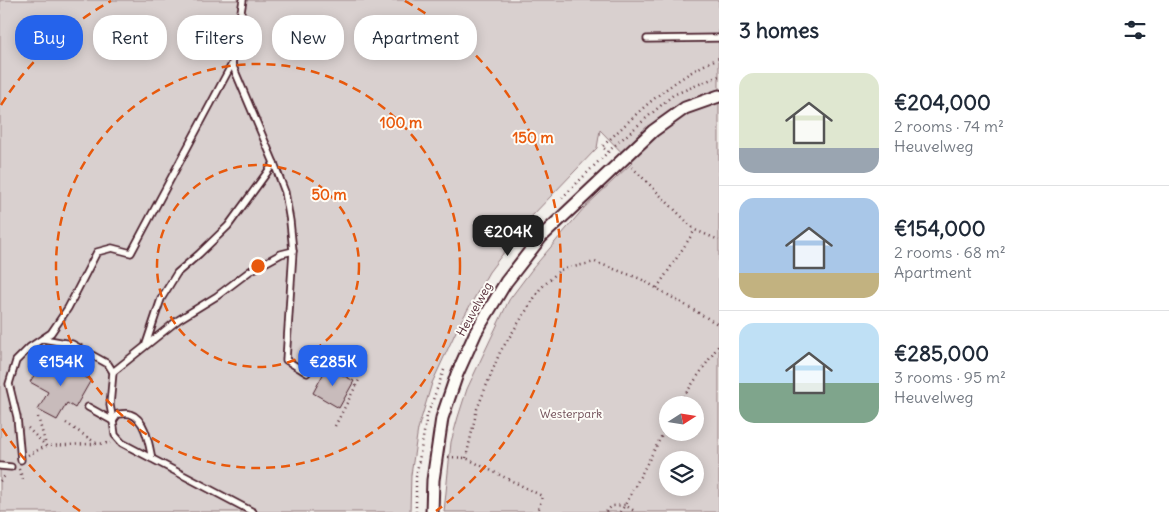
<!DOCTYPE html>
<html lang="en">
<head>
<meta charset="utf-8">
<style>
	:root { --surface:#fff; --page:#f6f6f7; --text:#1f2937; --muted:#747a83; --line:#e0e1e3; --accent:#2563eb }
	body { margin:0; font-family:Delius,sans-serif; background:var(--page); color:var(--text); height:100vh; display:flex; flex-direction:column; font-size:19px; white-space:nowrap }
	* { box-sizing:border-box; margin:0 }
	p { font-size:16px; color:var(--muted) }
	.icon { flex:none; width:28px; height:28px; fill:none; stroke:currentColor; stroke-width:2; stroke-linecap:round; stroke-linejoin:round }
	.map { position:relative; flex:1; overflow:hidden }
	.details { display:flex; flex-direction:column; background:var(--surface); width:450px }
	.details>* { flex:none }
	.top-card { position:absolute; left:15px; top:15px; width:475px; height:45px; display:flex; gap:10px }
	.needle { width:32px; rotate:78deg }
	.controls { position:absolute; left:659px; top:396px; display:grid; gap:10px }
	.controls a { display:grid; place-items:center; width:45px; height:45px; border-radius:50%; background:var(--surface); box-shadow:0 2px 12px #0003; font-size:25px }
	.price { position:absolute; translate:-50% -42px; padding:0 11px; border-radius:10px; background:var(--accent); color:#fff; font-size:16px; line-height:32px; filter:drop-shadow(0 1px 2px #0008) }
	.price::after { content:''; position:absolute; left:50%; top:30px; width:15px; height:11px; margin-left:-8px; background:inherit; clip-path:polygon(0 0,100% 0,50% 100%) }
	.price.active { background:#222; color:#fff }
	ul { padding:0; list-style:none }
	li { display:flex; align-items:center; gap:15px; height:125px; padding:0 20px }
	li+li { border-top:1px solid var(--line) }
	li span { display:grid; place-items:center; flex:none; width:140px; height:100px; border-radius:15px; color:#555 }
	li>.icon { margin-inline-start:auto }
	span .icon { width:60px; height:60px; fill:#fffc; stroke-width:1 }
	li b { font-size:21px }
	h2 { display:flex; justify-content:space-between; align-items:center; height:60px; padding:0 20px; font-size:21px }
	.chip { padding:0 18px; border-radius:20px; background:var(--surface); box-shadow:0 2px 12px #0003; font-size:18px; line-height:45px }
	.chip.active { background:var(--accent); color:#fff }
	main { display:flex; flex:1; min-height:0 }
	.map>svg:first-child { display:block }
	.green { fill:#d9d0cf; stroke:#92787d; fill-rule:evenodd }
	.building { fill:#c8bbbb; stroke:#4a1f2b }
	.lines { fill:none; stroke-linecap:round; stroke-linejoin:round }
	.service-casing { stroke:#4a1f2b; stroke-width:9 }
	.minor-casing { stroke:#4a1f2b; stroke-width:15 }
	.path { stroke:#4a1f2b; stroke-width:2.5; stroke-dasharray:1 4; stroke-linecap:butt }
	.service { stroke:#fdfcf7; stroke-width:5.5 }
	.minor { stroke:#fdfcf7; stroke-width:11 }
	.ring { fill:none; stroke:#e8590c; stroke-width:2.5; stroke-dasharray:9 6 }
	.labels { text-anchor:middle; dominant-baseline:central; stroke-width:4; stroke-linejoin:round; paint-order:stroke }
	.street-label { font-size:12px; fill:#4a1f2b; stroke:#fdfcf7 }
	.park-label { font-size:12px; fill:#6e4b54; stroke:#fdfcf7 }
	.centre { fill:#e8590c; stroke:#fdfcf7; stroke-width:2.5 }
	.ring-label { font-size:15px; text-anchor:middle; font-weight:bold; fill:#e8590c; stroke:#fdfcf7; stroke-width:4; stroke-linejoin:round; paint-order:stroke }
</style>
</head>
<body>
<main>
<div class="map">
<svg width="719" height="512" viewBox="0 0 719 512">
	<rect width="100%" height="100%" fill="#f2efeb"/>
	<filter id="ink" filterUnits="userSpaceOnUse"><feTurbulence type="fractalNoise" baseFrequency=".02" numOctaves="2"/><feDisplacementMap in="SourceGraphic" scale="10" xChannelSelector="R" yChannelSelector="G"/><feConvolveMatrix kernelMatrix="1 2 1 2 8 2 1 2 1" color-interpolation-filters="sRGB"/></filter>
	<g filter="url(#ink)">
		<path class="green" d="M 0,0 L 719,0 L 719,512 L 444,512 L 451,442 L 458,417 L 467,389 L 509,300 L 533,268 L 584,208 L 632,163 L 600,130 L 597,148 L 530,218 L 489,272 L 459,325 L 432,383 L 418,429 L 411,475 L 410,512 L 0,512 ZM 668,405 L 695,405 L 695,432 L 668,432 ZM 668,460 L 695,460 L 695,488 L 668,488 Z"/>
		<g class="building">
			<path d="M 68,356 L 87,367 L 82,376 L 91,380 L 75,408 L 67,403 L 57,420 L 38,410 L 48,392 L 30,382 L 41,364 L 59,373 Z"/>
			<path d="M 327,367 L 354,381 L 339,408 L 313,393 Z"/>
		</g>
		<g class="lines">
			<g class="service-casing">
				<g id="service">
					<path d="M 243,0 L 232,64 L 274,163 L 285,192 L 290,221 L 293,251 L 286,360 L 307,373"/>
					<path d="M 647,39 L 719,38"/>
					<path d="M 43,339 L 72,344 L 108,364 L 113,372 L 110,405 L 113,421"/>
					<path d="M 146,344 L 161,299 L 177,273 L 199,254 L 228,226 L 274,163"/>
					<path d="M 113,372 L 178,320 L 217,296 L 250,271 L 281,254 L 293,251"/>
					<path d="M 88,407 L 113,421"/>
					<path d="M 152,459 C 149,445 146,419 130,414 C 127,413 122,414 118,414 L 113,421 L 115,435 L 122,443 L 253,512"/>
					<path d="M 21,460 L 17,417 L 9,384 L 16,361 L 30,347 L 51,333 L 68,308 L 97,252 L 112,248 L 131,253 L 232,64"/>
					<path d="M 0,466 L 11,467"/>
				</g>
			</g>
			<g class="minor-casing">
				<path id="minor" d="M 432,512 L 433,480 L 442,418 L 457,374 L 476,332 L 506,282 L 541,237 L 653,131 L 685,108 L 719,96"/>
			</g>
			<g class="path">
				<path d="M 609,152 L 602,147 C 639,111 671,79 719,58"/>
				<path d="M 632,167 L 695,230 L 719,240"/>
				<path d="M 562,198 L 613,147 L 673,95 L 719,76"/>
				<path d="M 657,288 L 695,230"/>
				<path d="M 678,405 L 719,345"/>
				<path d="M 38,417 L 46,445"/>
				<path d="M 66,423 L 96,443"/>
				<path d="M 335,426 L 360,378"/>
				<path d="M 28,428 L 46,446"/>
				<path d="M 28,455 L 46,446 L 111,443"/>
				<path d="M 448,457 L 466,458 L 542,496 L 538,512"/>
				<path d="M 466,458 L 477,409 L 500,352 L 540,289 L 560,270 L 595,262 L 641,279 L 719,325"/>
				<path d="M 19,469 L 24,482"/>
				<path d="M 0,481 L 6,475"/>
				<path d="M 416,512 L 416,477 L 427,416 L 444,370"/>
				<path d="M 606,512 L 612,506 L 625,505 L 636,512"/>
				<path d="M 620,512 L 625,505 L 668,424"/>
			</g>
			<use href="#service" class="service"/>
			<use href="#minor" class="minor"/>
		</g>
	</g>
	<g class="ring">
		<circle cx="258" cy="266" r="101"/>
		<circle cx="258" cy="266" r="202"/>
		<path d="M80 511A303 303 0 0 1 1 427M1 105A303 303 0 0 1 111 1M405 1A303 303 0 0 1 436 511"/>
	</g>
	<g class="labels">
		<g class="street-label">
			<text transform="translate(474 309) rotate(-61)">Heuvelweg</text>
		</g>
		<g class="park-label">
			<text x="571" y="413">Westerpark</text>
		</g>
	</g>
	<circle cx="258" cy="266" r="8" class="centre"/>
	<g class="ring-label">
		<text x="401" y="128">100 m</text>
		<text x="533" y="143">150 m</text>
		<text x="329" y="200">50 m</text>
	</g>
</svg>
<div class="controls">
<a><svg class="needle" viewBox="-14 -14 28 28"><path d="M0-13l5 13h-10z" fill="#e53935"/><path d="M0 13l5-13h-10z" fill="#747a83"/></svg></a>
<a><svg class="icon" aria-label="layers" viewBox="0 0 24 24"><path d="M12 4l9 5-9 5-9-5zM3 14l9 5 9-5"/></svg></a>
</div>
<b class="price active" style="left:508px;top:257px">€204K</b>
<b class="price" style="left:61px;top:387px">€154K</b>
<b class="price" style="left:333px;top:387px">€285K</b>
<div class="top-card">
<a class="chip active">Buy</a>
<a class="chip">Rent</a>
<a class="chip">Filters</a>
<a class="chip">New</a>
<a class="chip">Apartment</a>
</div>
</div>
<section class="details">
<h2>3 homes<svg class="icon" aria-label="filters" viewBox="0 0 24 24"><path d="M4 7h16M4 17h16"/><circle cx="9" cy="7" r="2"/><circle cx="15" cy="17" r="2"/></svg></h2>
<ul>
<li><span style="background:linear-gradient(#dfe7d0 75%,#9aa5b1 0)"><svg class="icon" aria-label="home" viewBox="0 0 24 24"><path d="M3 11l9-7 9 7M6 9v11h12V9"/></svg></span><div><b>€204,000</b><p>2 rooms · 74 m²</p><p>Heuvelweg</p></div></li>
<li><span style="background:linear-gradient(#a9c7e8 75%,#c2b280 0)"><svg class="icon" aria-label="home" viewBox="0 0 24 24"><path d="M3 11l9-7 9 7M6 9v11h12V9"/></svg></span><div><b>€154,000</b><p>2 rooms · 68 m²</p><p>Apartment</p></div></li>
<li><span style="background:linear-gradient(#bfe0f5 60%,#7fa58c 0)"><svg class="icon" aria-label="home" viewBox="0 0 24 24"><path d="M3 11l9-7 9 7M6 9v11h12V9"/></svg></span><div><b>€285,000</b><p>3 rooms · 95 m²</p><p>Heuvelweg</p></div></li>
</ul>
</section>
</main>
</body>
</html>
